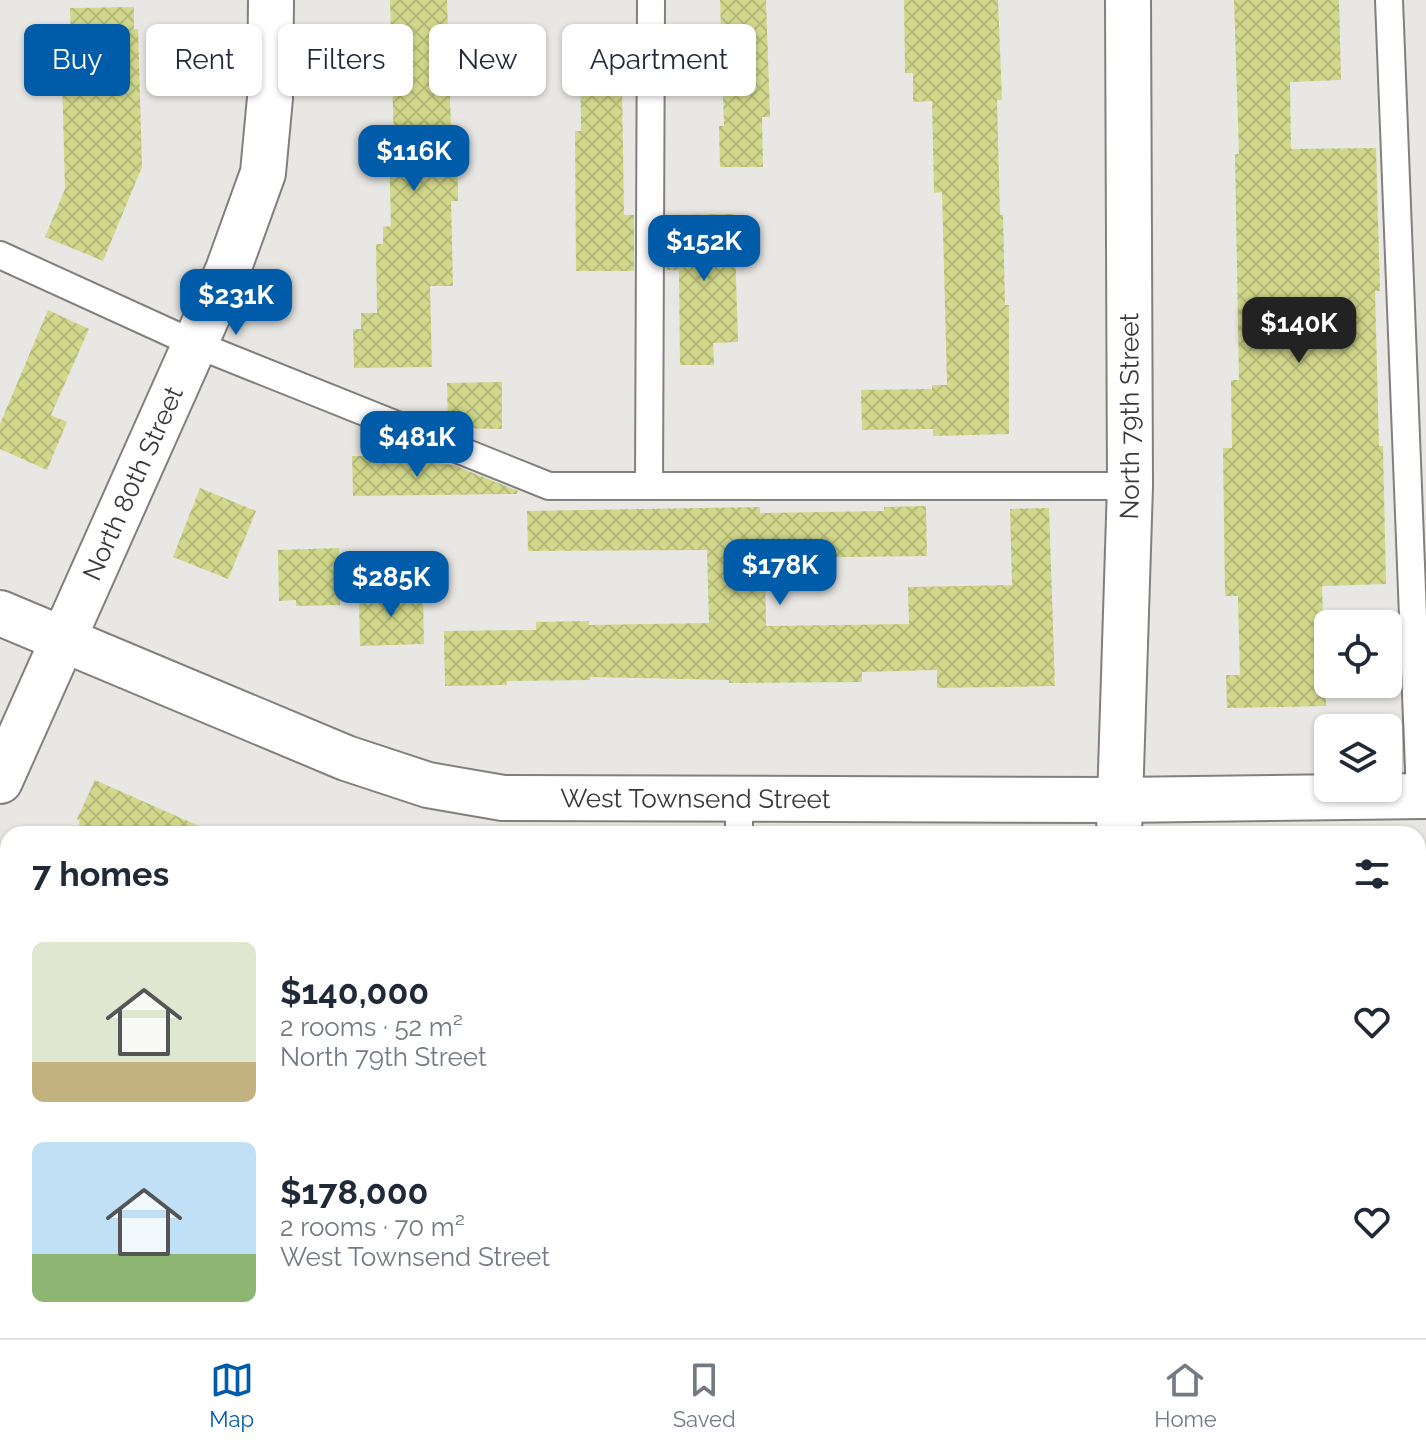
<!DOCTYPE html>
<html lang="en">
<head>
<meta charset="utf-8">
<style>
	:root { --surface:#fff; --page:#f6f6f7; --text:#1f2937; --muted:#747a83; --line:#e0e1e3; --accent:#005ba8 }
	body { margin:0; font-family:Raleway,sans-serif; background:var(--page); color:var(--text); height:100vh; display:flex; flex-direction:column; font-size:30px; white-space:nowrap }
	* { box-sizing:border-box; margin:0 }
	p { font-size:26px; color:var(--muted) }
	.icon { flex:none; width:44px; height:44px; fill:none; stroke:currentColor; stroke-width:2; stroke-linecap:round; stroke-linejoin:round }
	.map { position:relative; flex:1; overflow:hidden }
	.side { position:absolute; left:0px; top:826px; width:1426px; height:512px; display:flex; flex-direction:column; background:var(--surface); border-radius:24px 24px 0 0; box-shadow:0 2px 6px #0004 }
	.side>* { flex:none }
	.hud { position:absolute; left:24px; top:24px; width:800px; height:72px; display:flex; gap:16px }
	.fabs { position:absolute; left:1314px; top:610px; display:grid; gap:16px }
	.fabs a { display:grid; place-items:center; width:88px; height:88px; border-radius:12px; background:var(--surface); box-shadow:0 2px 6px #0004; font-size:40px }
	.price { position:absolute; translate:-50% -68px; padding:0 18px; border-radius:16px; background:var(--accent); color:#fff; font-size:26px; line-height:52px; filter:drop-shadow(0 2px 4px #0008) }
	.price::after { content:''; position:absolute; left:50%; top:48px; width:24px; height:18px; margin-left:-12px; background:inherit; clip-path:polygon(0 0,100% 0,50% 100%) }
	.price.on { background:#222; color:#fff }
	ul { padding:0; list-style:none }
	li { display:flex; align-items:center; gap:24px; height:200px; padding:0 32px }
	li span { display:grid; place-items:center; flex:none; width:224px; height:160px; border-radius:12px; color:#555 }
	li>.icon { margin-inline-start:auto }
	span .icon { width:96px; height:96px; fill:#fffc; stroke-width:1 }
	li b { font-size:34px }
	h2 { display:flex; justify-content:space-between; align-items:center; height:96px; padding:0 32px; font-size:34px }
	.tag { padding:0 28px; border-radius:12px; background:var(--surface); box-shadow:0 2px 6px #0004; font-size:28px; line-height:72px }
	.tag.on { background:var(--accent); color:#fff }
	.tab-bar { display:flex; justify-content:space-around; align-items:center; height:112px; border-top:2px solid var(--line); background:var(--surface); font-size:22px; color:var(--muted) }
	.tab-bar a { display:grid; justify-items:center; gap:4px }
	.tab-bar .on { color:var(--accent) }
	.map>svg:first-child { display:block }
	.building { fill:url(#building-cross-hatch) }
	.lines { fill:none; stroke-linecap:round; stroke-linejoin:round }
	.lane-casing { stroke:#82807c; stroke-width:30 }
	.street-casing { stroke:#82807c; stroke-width:48 }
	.secondary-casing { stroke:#82807c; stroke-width:48 }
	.lane { stroke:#fff; stroke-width:26 }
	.street { stroke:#fff; stroke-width:44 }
	.secondary { stroke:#fff; stroke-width:44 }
	.labels { text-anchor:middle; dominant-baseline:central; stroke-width:6; stroke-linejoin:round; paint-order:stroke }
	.street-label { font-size:26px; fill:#3a3938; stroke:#f6f4f0 }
</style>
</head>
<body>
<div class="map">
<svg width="1426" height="1338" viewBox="0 0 1426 1338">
	<defs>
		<pattern id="building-cross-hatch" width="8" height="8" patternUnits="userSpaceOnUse" patternTransform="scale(2)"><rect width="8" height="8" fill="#d1d88b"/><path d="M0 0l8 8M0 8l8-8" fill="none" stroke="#b4ba79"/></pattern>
	</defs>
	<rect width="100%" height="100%" fill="#e9e7e3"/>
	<g class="building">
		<path d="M 390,0 L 447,0 L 451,130 L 457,130 L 458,201 L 451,201 L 453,286 L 430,286 L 432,367 L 354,368 L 353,329 L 361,329 L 361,313 L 377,313 L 376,244 L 383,244 L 383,227 L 391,226 L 389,145 L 394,145 Z"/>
		<path d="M 720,0 L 766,0 L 770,117 L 762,117 L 763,167 L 720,167 L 719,126 L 724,126 Z"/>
		<path d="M 904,0 L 998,0 L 1002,100 L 997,100 L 1000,215 L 1003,215 L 1005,305 L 1009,305 L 1009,434 L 933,436 L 933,429 L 862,430 L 861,390 L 932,389 L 932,385 L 947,385 L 942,192 L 934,193 L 932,101 L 913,102 L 913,73 L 905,73 Z"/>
		<path d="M 1234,0 L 1339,0 L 1341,80 L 1290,82 L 1291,149 L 1376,148 L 1380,291 L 1375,291 L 1379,446 L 1383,446 L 1386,584 L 1322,586 L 1326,706 L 1227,708 L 1226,675 L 1240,675 L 1238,596 L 1225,596 L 1223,448 L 1232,448 L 1231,380 L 1239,380 L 1235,154 L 1239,154 Z"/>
		<path d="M 134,7 L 134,29 L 138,29 L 142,167 L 103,261 L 45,237 L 65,189 L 61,39 L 71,39 L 70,8 Z"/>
		<path d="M 624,41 L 625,82 L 622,82 L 624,215 L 634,215 L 634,271 L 576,271 L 575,131 L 581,131 L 580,42 Z"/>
		<path d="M 734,214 L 738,342 L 713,343 L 714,365 L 680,365 L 679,270 L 666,270 L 666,215 Z"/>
		<path d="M 48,310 L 89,329 L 51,415 L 67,422 L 47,470 L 0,449 L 0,424 Z"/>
		<path d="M 502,382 L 502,429 L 448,428 L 447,383 Z"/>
		<path d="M 352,456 L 386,456 L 453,465 L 518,491 L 517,494 L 353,496 Z"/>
		<path d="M 200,488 L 256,511 L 228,579 L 173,557 Z"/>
		<path d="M 926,506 L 927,556 L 765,558 L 766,626 L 909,624 L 908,587 L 1012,585 L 1010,509 L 1049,508 L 1055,686 L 937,688 L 937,670 L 862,672 L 862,682 L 729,683 L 729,680 L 590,677 L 590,680 L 506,681 L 507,685 L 445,686 L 444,631 L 536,630 L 536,622 L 589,621 L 589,625 L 709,623 L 707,550 L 528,551 L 527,511 L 760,507 L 760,513 L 884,511 L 884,507 Z"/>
		<path d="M 339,548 L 340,605 L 296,606 L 296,600 L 279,601 L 278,550 Z"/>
		<path d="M 423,593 L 424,644 L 360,646 L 359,594 Z"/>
		<path d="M 95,780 L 217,834 L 75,834 L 80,821 L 77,819 Z"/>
	</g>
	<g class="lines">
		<g class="lane-casing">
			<g id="lane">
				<path d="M 1389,0 L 1420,796"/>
				<path d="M 0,255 L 195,344 L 549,486 L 1130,486"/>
				<path d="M 649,486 L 651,0"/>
				<path d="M 739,834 L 739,798"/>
				<path d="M 0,949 L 8,953"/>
				<path d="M 864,1330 L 882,1338"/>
			</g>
		</g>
		<g class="street-casing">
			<g id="street">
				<path id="s1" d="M 0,613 L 346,758 L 428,785 L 503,798 L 1119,800 L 1426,796"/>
				<path id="s2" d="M 0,781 L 228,270 L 263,173 L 270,98 L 271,0"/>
				<path id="s3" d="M 1119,834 L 1130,486 L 1128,0"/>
				<path d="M 1118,1338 L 1118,1330"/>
			</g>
		</g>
		<g class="secondary-casing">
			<g id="secondary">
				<path d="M 0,1310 L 8,1313"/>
				<path d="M 44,1330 L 62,1338"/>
			</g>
		</g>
		<use href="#lane" class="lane"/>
		<use href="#street" class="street"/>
		<use href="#secondary" class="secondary"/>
	</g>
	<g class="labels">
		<g class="street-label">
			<text stroke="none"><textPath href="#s3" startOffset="418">North 79th Street</textPath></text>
			<text stroke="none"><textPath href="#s2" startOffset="326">North 80th Street</textPath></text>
			<text stroke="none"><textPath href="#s1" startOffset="730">West Townsend Street</textPath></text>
		</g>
	</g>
</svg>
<div class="fabs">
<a><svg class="icon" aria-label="locate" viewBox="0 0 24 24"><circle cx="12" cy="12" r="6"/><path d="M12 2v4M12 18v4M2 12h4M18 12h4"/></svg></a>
<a><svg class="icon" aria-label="layers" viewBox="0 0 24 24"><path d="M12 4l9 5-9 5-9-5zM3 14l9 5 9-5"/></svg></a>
</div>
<b class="price" style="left:414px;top:193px">$116K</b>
<b class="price" style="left:704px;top:283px">$152K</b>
<b class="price" style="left:236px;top:337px">$231K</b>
<b class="price on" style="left:1299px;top:365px">$140K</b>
<b class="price" style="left:417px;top:479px">$481K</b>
<b class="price" style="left:780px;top:607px">$178K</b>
<b class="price" style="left:391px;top:619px">$285K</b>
<div class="hud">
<a class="tag on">Buy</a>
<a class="tag">Rent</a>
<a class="tag">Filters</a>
<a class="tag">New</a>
<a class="tag">Apartment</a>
</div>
<section class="side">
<h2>7 homes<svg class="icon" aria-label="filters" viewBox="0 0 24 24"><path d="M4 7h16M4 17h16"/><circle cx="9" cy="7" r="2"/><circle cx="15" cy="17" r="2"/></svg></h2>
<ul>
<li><span style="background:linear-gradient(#dfe7d0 75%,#c2b280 0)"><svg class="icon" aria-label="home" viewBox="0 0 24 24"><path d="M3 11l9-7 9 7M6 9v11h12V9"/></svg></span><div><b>$140,000</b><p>2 rooms · 52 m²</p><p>North 79th Street</p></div><svg class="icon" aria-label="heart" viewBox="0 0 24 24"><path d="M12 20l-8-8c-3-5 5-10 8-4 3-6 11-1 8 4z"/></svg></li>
<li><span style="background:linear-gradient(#bfe0f5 70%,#8fb573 0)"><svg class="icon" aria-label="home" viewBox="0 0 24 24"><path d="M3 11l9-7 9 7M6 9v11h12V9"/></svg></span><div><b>$178,000</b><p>2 rooms · 70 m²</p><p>West Townsend Street</p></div><svg class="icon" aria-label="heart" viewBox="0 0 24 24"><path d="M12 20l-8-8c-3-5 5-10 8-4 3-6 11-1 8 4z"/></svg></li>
</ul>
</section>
</div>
<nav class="tab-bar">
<a class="on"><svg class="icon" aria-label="map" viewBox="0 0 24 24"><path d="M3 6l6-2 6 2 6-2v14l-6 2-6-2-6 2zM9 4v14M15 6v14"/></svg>Map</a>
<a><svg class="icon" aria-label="saved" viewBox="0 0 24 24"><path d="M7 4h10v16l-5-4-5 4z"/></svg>Saved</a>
<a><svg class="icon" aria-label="home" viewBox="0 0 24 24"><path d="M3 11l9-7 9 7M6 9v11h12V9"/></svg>Home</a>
</nav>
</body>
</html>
